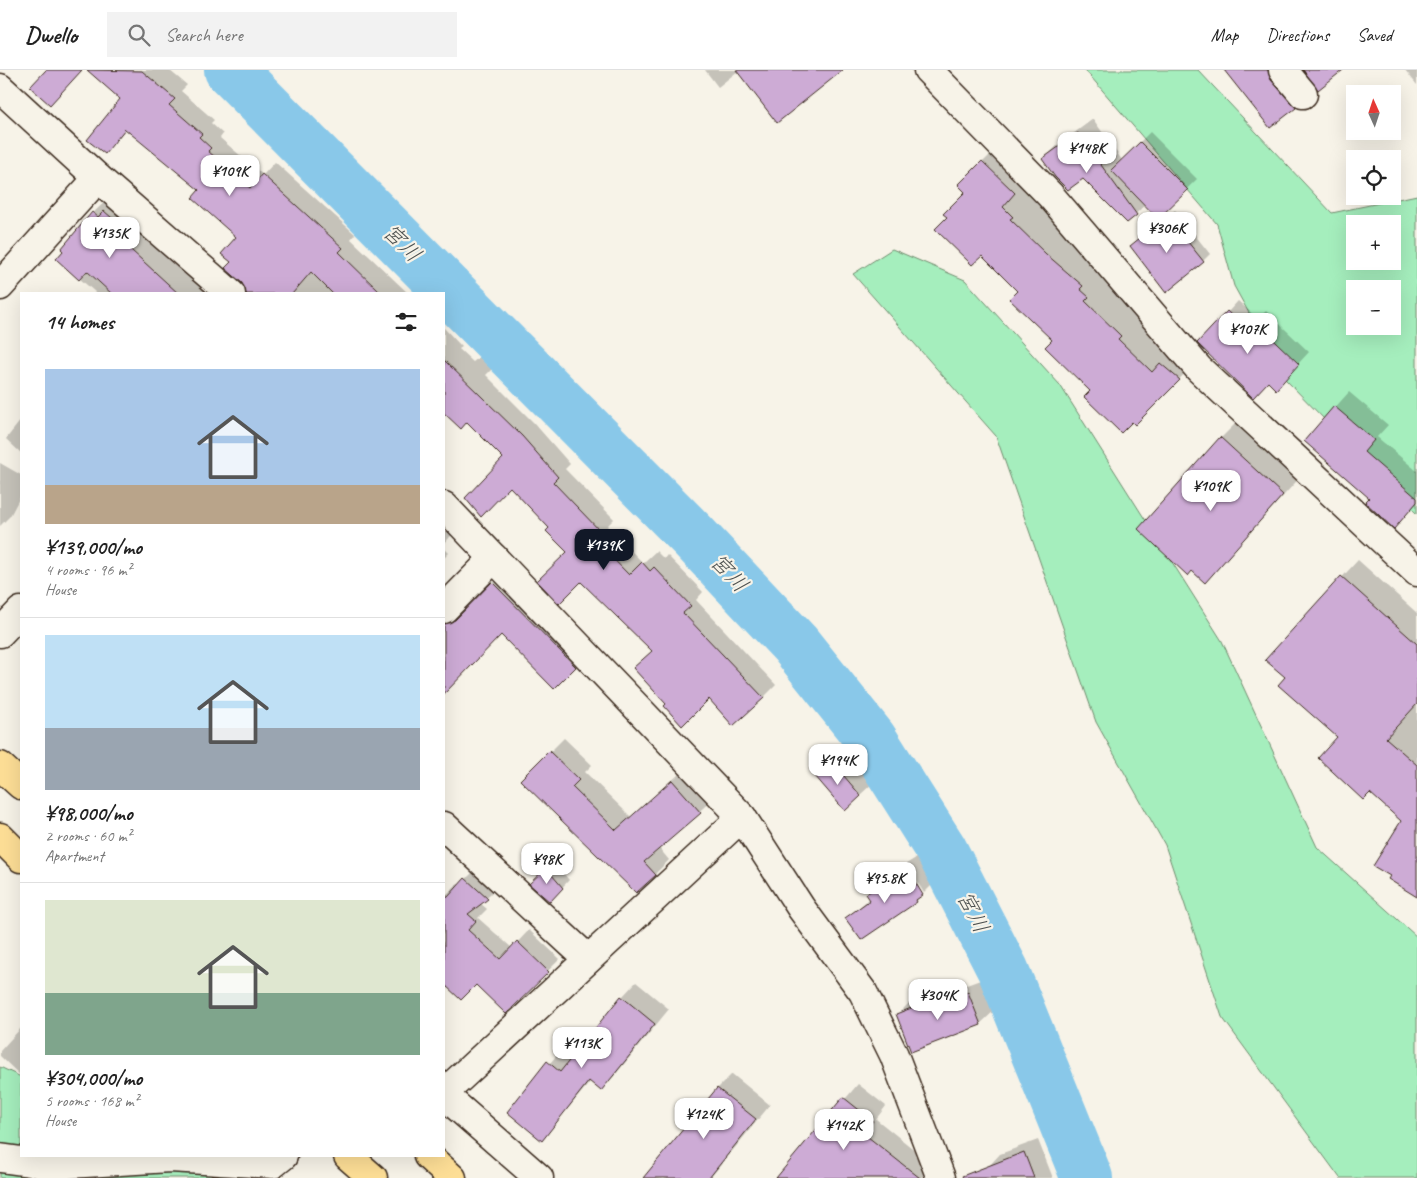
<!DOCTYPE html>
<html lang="en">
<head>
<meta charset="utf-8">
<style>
	:root { --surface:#fff; --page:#f2f2f2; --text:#222; --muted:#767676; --line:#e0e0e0; --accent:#111827 }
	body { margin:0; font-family:Caveat,"Klee One",sans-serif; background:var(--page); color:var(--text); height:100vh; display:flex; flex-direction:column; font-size:19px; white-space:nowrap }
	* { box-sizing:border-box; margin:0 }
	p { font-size:16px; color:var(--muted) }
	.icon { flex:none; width:28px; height:28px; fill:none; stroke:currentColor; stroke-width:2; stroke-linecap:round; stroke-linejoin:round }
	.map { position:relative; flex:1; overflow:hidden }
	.side { position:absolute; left:20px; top:222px; width:425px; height:865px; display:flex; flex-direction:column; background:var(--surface); border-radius:0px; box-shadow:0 5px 20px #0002 }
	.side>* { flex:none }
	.needle { width:32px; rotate:357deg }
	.fabs { position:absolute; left:1346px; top:15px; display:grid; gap:10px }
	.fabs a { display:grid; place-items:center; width:55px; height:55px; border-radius:0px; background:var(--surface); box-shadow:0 5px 20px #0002; font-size:25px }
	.price { position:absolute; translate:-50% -42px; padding:0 11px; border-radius:10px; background:#fff; color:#222; font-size:16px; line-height:32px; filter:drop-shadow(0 1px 2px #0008) }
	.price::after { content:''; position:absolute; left:50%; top:30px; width:15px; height:11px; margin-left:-8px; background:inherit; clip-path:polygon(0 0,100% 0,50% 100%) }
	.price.on { background:var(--accent); color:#fff }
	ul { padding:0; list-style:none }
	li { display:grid; align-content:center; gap:10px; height:265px; padding:0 25px }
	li+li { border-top:1px solid var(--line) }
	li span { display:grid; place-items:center; height:155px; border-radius:0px; color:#555 }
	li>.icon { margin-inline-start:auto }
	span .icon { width:90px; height:90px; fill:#fffc; stroke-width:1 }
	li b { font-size:21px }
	h2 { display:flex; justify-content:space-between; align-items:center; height:60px; padding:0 25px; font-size:21px }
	header { display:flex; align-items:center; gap:30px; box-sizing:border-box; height:70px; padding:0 25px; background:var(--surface); border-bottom:1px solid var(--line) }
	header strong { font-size:24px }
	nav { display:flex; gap:28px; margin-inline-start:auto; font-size:18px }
	.search { width:350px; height:45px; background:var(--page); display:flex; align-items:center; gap:12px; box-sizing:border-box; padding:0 18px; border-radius:0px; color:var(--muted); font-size:19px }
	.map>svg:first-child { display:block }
	.green { fill:#a5eebd; stroke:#708c6e; fill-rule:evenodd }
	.shadow { fill:#0003 }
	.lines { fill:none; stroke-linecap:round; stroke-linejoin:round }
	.river { stroke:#89c8e9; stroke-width:52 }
	.building { fill:#cdabd5; stroke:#3b2a1e }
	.minor-casing { stroke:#3b2a1e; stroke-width:31 }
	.highway-casing { stroke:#3b2a1e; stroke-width:31 }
	.minor { stroke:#f7f3e8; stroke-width:28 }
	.highway { stroke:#fdde96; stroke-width:28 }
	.labels { text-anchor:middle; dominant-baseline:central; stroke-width:4.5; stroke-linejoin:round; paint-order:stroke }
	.water-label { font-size:22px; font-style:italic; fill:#4e5251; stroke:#f7f3e8 }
</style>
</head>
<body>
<header>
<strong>Dwello</strong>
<div class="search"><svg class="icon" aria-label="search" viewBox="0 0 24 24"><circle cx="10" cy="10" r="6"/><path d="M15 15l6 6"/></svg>Search here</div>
<nav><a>Map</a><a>Directions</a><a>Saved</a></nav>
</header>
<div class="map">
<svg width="1417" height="1108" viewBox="0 0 1417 1108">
	<rect width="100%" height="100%" fill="#f7f3e8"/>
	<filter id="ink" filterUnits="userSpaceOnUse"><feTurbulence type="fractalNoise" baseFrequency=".02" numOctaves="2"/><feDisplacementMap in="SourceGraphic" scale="10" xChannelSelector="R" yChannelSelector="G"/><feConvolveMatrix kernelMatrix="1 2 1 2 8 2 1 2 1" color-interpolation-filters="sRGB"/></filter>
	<g filter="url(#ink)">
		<g class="green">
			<path d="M 1085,0 L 1198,0 L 1332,143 L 1417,125 L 1417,444 L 1286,310 L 1234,216 L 1217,154 ZM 1355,154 L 1392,154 L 1392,191 L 1355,191 ZM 1355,219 L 1392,219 L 1392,256 L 1355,256 Z"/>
			<path d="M 892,179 L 965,210 L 1060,315 L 1222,571 L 1317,777 L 1417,867 L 1417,1108 L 1340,1108 L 1222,947 L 1165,775 L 1096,652 L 996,366 L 853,204 Z"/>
			<path d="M 0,997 L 21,1007 L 21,1086 L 199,1086 L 248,1108 L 0,1108 Z"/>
		</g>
		<g class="shadow">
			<path d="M 89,0 L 169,0 L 187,15 L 181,21 L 214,50 L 211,53 L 223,64 L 220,68 L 263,105 L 275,92 L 355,164 L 351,169 L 409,224 L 265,224 L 233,192 L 238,167 L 201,120 L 127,58 L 105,82 L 121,29 Z"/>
			<path d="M 705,0 L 841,0 L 738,1 L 718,17 Z"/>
			<path d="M 1225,0 L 1285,0 L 1307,25 L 1270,57 Z"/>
			<path d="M 1405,0 L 1417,0 L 1417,15 Z"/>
			<path d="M 1093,49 L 1122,90 L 1150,62 L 1197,109 L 1158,147 L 1146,134 L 1127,152 L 1083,108 L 1043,89 L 1058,75 Z"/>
			<path d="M 1005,70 L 1034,124 L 1031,127 L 1201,287 L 1135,354 L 1092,321 L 1019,221 L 948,147 L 967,122 L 960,115 Z"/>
			<path d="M 109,128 L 178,193 L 206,222 L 221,207 L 243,224 L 94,224 L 95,222 L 57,189 L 93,143 Z"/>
			<path d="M 1175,140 L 1210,184 L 1203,191 L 1131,176 Z"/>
			<path d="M 1238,231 L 1258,249 L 1266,241 L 1309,282 L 1286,307 L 1228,242 Z"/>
			<path d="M 444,258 L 462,277 L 459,279 L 473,292 L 488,280 L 498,293 L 486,305 L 534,353 L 570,394 L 565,399 L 614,449 L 607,456 L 643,493 L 656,481 L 664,489 L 667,485 L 703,522 L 696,530 L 776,615 L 763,628 L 709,627 L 667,635 L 653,580 L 550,458 L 505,388 L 468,351 L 444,343 Z"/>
			<path d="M 1349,322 L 1388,355 L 1377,367 L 1417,401 L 1417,433 L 1394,457 L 1371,427 L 1305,371 Z"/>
			<path d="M 1243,346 L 1304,403 L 1205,512 L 1221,368 Z"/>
			<path d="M 21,350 L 21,383 L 6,369 Z"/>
			<path d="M 0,393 L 21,405 L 21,425 L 10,446 L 0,456 Z"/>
			<path d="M 444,430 L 464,450 L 444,474 Z"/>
			<path d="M 444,478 L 449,483 L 444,488 Z"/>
			<path d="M 1358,490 L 1417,543 L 1417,825 L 1403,751 L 1339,667 L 1286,607 L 1267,589 Z"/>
			<path d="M 507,499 L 589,582 L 554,617 L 502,564 L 450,616 L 444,609 L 444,557 L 460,541 L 470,537 Z"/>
			<path d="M 564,668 L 592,695 L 585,702 L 631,747 L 687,697 L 714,728 L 659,778 L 669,790 L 655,804 L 522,710 Z"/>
			<path d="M 847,678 L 875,711 L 845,739 L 817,706 Z"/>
			<path d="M 919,786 L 935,812 L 924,823 L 906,794 Z"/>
			<path d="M 554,792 L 569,810 L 556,824 L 538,807 Z"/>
			<path d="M 904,796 L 922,825 L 916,831 L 847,848 L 870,828 L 867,825 L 880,813 Z"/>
			<path d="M 478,797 L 499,816 L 480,833 L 487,839 L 478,848 L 512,878 L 529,860 L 560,889 L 506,942 L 476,914 L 461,929 L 444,912 L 444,827 L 458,813 L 460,815 Z"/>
			<path d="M 983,909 L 995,940 L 980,954 L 898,944 L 912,930 L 951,915 L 953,920 Z"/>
			<path d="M 636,912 L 669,939 L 615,1005 L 601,1019 L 591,1011 L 542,1069 L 508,1042 L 563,978 L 574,987 L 622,927 Z"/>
			<path d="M 21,958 L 21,1006 L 0,986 L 0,981 Z"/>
			<path d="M 732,1004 L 770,1035 L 710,1108 L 646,1108 L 718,1018 Z"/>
			<path d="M 858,1014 L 886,1036 L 876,1049 L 917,1082 L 915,1085 L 930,1097 L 922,1108 L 782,1108 L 782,1103 Z"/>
			<path d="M 1038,1070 L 1053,1108 L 978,1108 L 1000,1084 Z"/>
		</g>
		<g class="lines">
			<path class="river" d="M 230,0 L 692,465 L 795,574 L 871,669 L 942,781 L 1003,900 L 1087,1108"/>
		</g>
		<g class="building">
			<path d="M 46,0 L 82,0 L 50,35 L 30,17 Z"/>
			<path d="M 87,0 L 142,1 L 175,29 L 169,35 L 202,64 L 199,67 L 211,78 L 208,81 L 250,118 L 262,104 L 343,178 L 339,182 L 382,224 L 333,224 L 311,202 L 292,224 L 246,224 L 242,213 L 225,198 L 231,192 L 221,184 L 236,167 L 192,128 L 199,120 L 125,59 L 105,84 L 87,70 L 120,29 Z"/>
			<path d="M 736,0 L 843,0 L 777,53 Z"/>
			<path d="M 1224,0 L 1268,0 L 1271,10 L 1296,38 L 1270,58 Z"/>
			<path d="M 1303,0 L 1343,0 L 1318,20 Z"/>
			<path d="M 1078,63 L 1137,145 L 1127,153 L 1083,109 L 1068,120 L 1055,107 L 1042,89 Z"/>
			<path d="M 1140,72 L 1188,120 L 1158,149 L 1111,100 Z"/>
			<path d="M 982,91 L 1015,123 L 1003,137 L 1013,147 L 1010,149 L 1046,184 L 1083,216 L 1080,219 L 1089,227 L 1085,231 L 1121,266 L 1118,269 L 1152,302 L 1160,293 L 1180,310 L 1135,355 L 1132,352 L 1121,363 L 1084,327 L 1090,321 L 1045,277 L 1052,270 L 1009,229 L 1017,221 L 982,186 L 972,195 L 935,159 L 947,147 L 943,144 L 965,122 L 958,115 Z"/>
			<path d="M 104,141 L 128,162 L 120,170 L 179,224 L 112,224 L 87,201 L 79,210 L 56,189 L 63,181 L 61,179 L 92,142 L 98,147 Z"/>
			<path d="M 1167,146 L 1204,192 L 1166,223 L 1130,176 Z"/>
			<path d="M 1227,241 L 1247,260 L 1254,251 L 1299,294 L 1276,320 L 1268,312 L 1253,328 L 1197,273 Z"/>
			<path d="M 444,290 L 522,366 L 558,407 L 553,412 L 602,463 L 595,470 L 629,505 L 642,492 L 650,501 L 654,497 L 691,536 L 683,543 L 764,628 L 733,656 L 709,629 L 682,656 L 664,636 L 666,634 L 633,598 L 652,581 L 581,512 L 559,534 L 537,511 L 567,482 L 546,461 L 549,458 L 510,417 L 481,447 L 465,428 L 503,388 L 467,352 L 461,359 L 444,343 Z"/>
			<path d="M 1334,336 L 1374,370 L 1364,382 L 1417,428 L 1417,432 L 1394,459 L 1365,432 L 1369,428 L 1304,371 Z"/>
			<path d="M 1220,367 L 1283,425 L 1205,513 L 1192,501 L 1188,506 L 1138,459 Z"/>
			<path d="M 1341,506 L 1417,574 L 1417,634 L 1386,668 L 1417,695 L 1417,827 L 1388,809 L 1390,806 L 1373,796 L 1401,751 L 1370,723 L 1363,730 L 1318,688 L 1337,667 L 1278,615 L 1285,607 L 1265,590 Z"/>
			<path d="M 492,512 L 576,597 L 554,619 L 501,565 L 444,624 L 444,554 L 455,550 Z"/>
			<path d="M 549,681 L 579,710 L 572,717 L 616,760 L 672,710 L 701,743 L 644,792 L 656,805 L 636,823 L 520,710 Z"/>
			<path d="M 832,692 L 861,726 L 845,741 L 815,706 Z"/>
			<path d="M 906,797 L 923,825 L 916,830 L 917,832 L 861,870 L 845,848 L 870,830 L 866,824 Z"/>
			<path d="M 546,798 L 563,818 L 550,832 L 529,814 Z"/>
			<path d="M 465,808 L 488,829 L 468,844 L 476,851 L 468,860 L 500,889 L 517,871 L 549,902 L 506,944 L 476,915 L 461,930 L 444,914 L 444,822 L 448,827 Z"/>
			<path d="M 968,922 L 981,955 L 911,982 L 896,944 L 937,928 L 938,933 Z"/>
			<path d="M 621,926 L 655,954 L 601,1021 L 589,1011 L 542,1071 L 507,1042 L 547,991 L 560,1002 Z"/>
			<path d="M 717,1018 L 756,1049 L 709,1108 L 643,1108 Z"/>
			<path d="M 843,1027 L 873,1051 L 863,1063 L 920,1108 L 776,1108 Z"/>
			<path d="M 1024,1082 L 1034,1108 L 963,1108 L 962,1106 Z"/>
		</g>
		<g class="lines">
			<g class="minor-casing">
				<g id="minor">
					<path d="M 928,0 L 1050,125 L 1199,299 L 1417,502"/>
					<path d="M 1283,0 L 1303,24"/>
					<path d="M 0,18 L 98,108 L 231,224"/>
					<path d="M 0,216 L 98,108"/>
					<path d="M 444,436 L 742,747 L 801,838 L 863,922 L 894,985 L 941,1108"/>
					<path d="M 444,539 L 494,488"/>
					<path d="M 0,563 L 21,541"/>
					<path d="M 444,756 L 588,889"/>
					<path d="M 444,1023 L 742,747"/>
					<path d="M 444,1025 L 539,1108"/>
					<path d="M 0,1088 L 51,1095 L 170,1088 L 273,1094 L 283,1086"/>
				</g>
			</g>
			<g class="highway-casing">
				<g id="highway">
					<path d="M 0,696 L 21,715"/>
					<path d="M 0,767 L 21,788"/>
					<path d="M 348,1086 L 373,1108"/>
					<path d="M 428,1086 L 452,1108"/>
				</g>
			</g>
			<use href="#minor" class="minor"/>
			<use href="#highway" class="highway"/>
		</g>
	</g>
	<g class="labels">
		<g class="water-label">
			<text transform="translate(402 173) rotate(45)">宮川</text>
			<text transform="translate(729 503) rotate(47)">宮川</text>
			<text transform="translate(973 842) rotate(63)">宮川</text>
		</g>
	</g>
</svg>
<div class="fabs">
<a><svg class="needle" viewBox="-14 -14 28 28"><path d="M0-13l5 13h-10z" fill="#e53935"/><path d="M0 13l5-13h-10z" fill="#767676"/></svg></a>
<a><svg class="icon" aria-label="locate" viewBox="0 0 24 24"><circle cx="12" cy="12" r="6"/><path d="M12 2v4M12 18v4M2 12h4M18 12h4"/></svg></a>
<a>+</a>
<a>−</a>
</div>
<b class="price" style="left:1087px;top:104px">¥148K</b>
<b class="price" style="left:230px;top:127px">¥109K</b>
<b class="price" style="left:1167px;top:184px">¥306K</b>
<b class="price" style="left:110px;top:189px">¥135K</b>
<b class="price" style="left:1248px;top:285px">¥107K</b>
<b class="price" style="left:1211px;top:442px">¥109K</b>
<b class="price on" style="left:604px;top:501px">¥139K</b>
<b class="price" style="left:838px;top:716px">¥194K</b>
<b class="price" style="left:547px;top:815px">¥98K</b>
<b class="price" style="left:885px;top:834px">¥95.8K</b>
<b class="price" style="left:938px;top:951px">¥304K</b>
<b class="price" style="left:582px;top:999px">¥113K</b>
<b class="price" style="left:704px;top:1070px">¥124K</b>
<b class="price" style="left:844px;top:1081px">¥142K</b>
<section class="side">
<h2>14 homes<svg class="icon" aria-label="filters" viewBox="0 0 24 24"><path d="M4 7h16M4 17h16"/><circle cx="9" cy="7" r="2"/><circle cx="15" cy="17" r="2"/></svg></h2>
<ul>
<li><span style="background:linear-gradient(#a9c7e8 75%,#b9a48a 0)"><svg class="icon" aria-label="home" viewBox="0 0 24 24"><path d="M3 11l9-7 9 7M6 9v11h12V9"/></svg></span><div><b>¥139,000/mo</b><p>4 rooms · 96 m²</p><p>House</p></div></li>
<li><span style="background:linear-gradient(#bfe0f5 60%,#9aa5b1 0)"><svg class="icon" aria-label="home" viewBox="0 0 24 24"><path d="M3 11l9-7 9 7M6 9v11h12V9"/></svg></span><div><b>¥98,000/mo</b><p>2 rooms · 60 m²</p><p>Apartment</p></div></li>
<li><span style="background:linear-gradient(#dfe7d0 60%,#7fa58c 0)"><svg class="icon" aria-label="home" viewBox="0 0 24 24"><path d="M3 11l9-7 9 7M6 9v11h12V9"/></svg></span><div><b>¥304,000/mo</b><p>5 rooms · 168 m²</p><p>House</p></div></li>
</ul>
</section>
</div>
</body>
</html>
